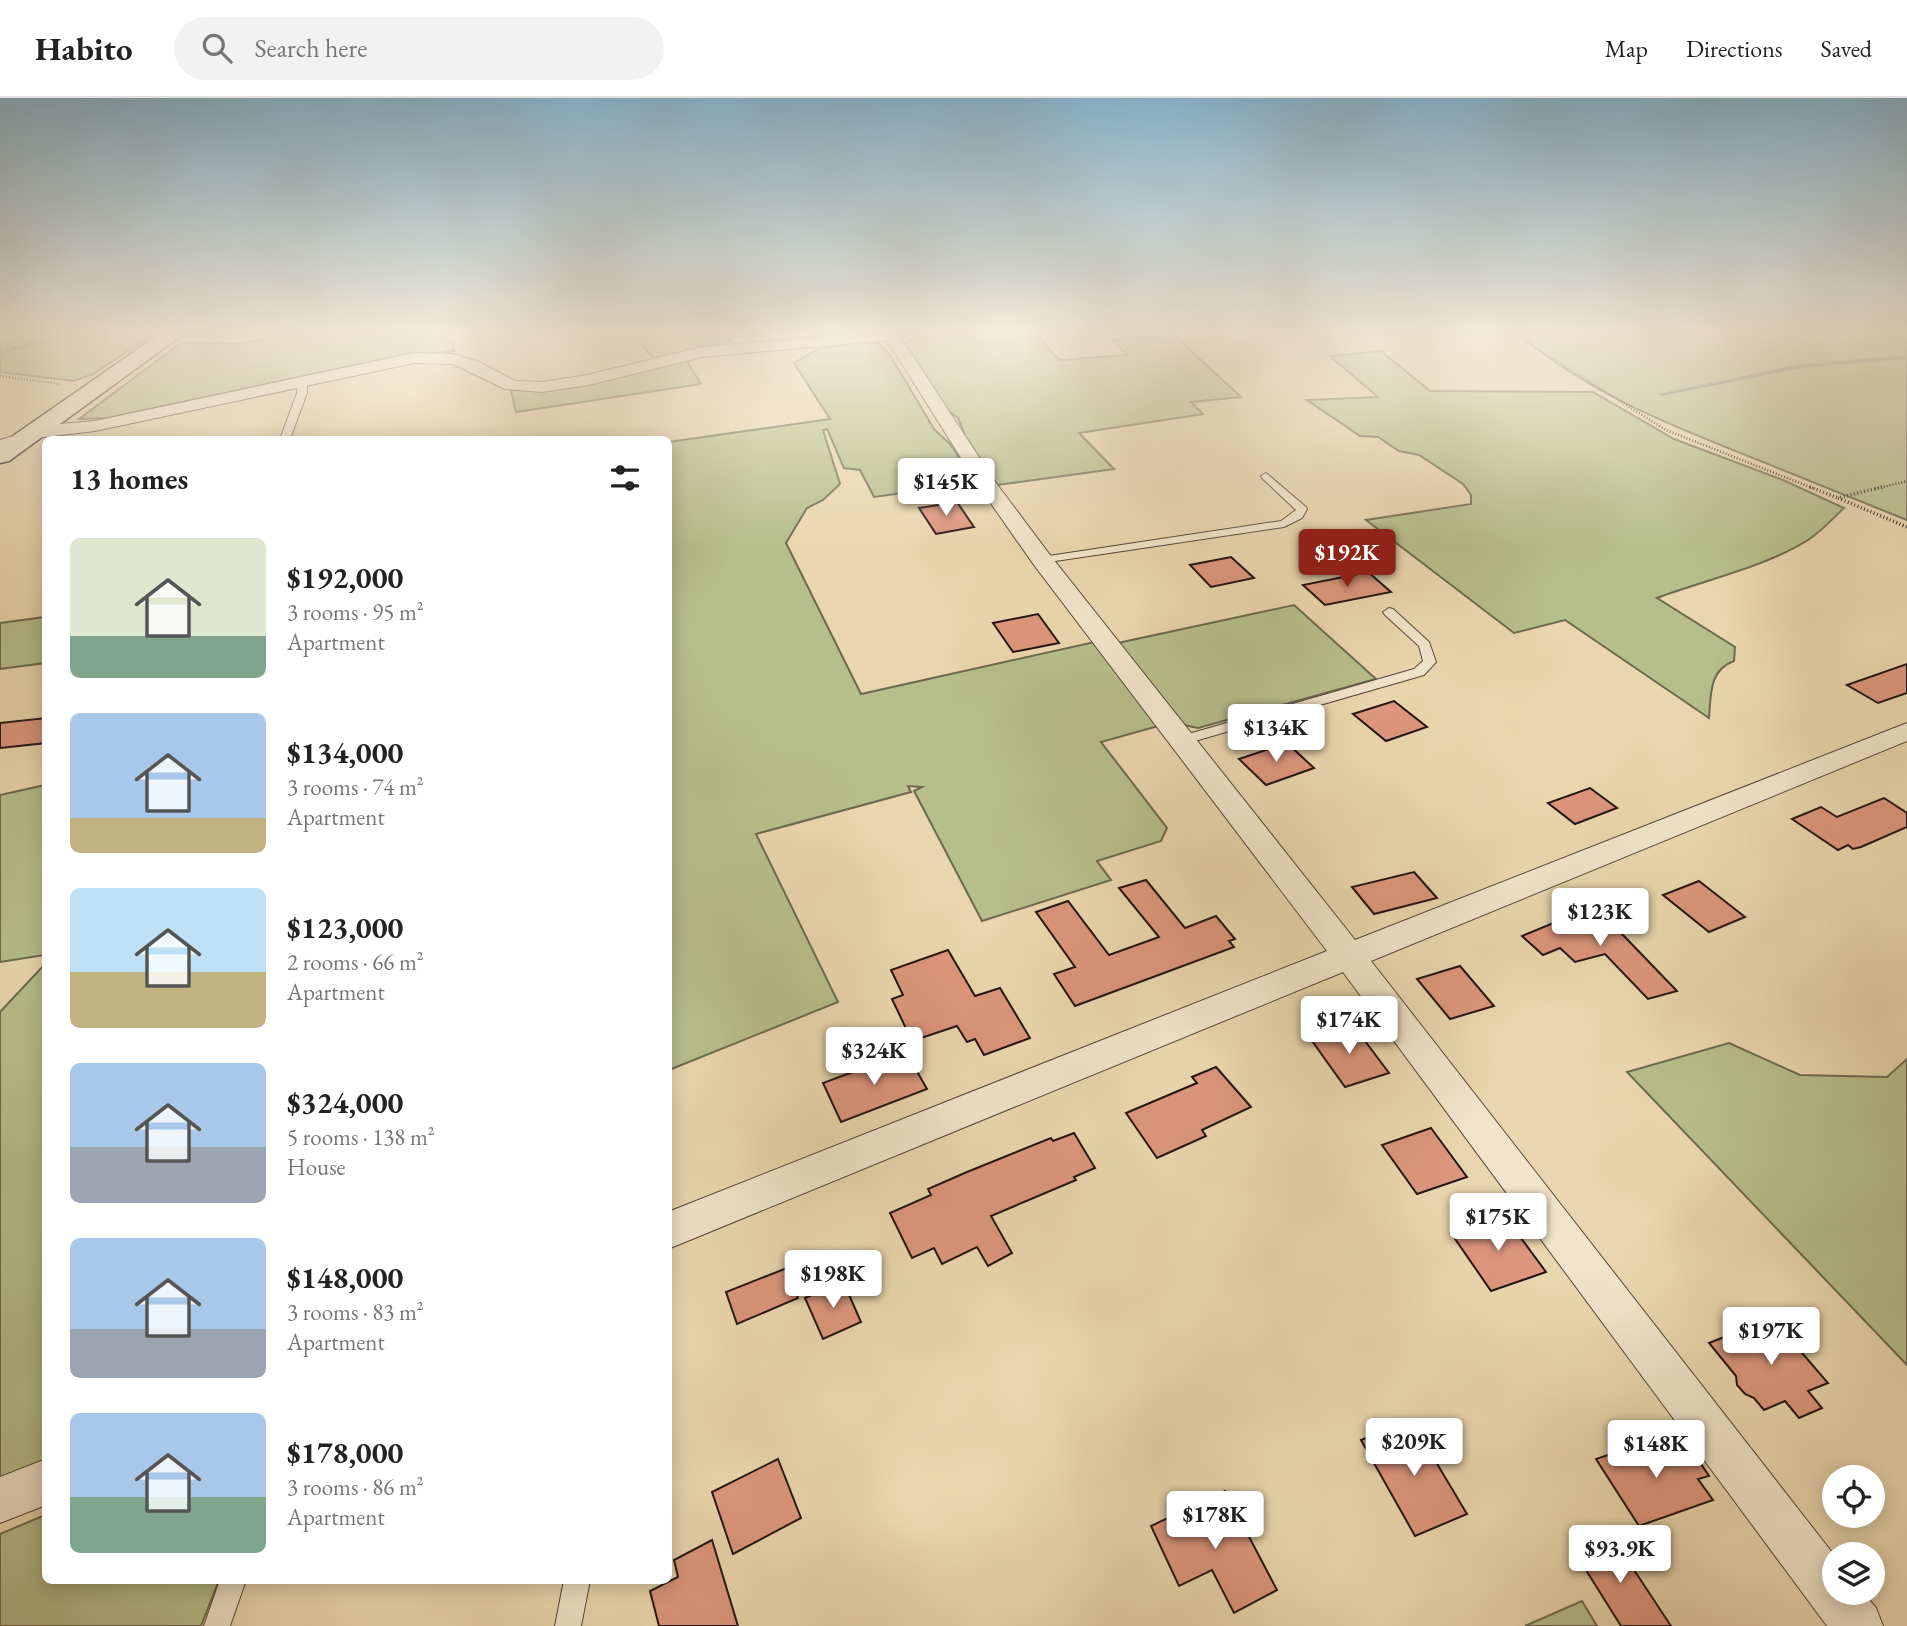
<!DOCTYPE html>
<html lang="en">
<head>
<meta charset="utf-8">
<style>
	:root { --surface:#fff; --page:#f2f2f2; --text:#222; --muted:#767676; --line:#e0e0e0; --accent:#8f2418 }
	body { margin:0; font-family:"EB Garamond",serif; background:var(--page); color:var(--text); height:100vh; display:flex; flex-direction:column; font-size:26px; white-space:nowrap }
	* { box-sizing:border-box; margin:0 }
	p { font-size:23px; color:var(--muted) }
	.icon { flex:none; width:38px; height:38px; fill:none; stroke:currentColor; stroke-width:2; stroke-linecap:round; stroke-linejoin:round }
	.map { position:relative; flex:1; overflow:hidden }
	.side { position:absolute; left:42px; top:338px; width:630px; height:1148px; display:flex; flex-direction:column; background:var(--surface); border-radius:10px; box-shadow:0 4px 18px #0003 }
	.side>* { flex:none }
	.fabs { position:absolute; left:1822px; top:1367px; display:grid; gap:14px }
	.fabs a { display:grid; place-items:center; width:63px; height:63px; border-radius:50%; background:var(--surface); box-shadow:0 4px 18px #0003; font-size:35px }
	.price { position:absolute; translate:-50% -60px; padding:0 16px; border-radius:7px; background:#fff; color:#222; font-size:23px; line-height:46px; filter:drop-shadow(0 2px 4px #0008) }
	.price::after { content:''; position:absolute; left:50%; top:42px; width:21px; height:16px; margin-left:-10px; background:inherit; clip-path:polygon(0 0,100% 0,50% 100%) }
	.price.current { background:var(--accent); color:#fff }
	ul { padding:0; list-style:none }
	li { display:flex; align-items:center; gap:21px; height:175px; padding:0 28px }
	li span { display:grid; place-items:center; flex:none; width:196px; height:140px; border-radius:10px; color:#555 }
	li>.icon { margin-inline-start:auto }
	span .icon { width:84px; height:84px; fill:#fffc; stroke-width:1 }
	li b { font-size:30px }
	h2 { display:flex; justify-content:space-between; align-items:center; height:84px; padding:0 28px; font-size:30px }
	header { display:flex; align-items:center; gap:42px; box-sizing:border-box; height:98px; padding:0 35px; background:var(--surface); border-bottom:2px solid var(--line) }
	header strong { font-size:33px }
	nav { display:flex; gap:38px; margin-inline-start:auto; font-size:24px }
	.search { width:490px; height:63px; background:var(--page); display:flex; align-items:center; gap:18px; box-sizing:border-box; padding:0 24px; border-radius:38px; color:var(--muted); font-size:26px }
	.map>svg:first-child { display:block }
	.green { fill:#b6be8b; stroke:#6c6a4e; stroke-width:2 }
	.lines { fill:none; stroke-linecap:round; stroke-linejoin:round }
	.stream { fill:#69786d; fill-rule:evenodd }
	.building { fill:#dc967d; stroke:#231610; stroke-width:2 }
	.service-casing { stroke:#554638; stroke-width:2 }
	.minor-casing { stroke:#554638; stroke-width:2 }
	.secondary-casing { stroke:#231610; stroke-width:3 }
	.path-far1 { stroke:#231610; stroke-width:2.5; stroke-dasharray:1 2; stroke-linecap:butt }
	.path { stroke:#231610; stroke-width:3.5; stroke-dasharray:1 2.5; stroke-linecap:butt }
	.service { fill:#f1e4ca; fill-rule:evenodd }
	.minor { fill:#f1e4ca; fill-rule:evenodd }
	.secondary { fill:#f1e4ca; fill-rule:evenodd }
</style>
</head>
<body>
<header>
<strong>Habito</strong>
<div class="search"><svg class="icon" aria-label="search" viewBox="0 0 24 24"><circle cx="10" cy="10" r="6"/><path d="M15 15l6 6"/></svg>Search here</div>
<nav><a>Map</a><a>Directions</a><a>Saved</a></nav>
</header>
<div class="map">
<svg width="1907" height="1528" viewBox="0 0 1907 1528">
	<rect width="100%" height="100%" fill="#ead6ae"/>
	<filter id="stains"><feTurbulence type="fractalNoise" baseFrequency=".00286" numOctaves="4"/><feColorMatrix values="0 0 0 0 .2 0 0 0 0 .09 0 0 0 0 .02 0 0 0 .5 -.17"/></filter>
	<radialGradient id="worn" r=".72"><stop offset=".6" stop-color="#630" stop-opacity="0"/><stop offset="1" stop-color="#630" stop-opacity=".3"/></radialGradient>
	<g class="green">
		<path d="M 0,235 L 155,235 L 93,276 L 74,283 L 0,274 L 0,256 L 48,242 L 0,253 Z"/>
		<path d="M 297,235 L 447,235 L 455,253 L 410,258 L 411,255 L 108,320 L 79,321 L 181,245 L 240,246 Z"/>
		<path d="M 632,235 L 736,235 L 728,245 L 653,260 Z"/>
		<path d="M 916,235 L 1036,235 L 1058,261 L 1063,262 L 1127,257 L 1113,242 L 1173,236 L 1241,299 L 1191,304 L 1203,316 L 1079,335 L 1114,371 L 997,387 L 966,340 L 958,320 L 945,310 L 904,246 L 910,243 L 908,238 Z"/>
		<path d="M 1517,235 L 1907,235 L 1907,422 C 1852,400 1797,378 1743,356 C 1662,324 1584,292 1517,235 Z"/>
		<path d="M 868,243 L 878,245 L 890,257 L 934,331 L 950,346 L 976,385 L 874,399 L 860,372 L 844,370 L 827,331 L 823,332 L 840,386 L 823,402 L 807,410 L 786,445 L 861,596 L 1099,543 L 1162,627 L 1101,644 L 1167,730 L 1161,743 L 1097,763 L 1111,782 L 982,823 L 914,693 L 922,689 L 908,688 L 911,694 L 756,736 L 838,904 L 669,972 L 668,344 L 830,321 L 794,265 L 820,250 Z"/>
		<path d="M 1381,253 L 1430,293 L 1593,294 L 1674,341 L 1783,382 L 1844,410 C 1832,421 1823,432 1808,442 C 1765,469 1705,482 1657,500 L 1735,549 L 1734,563 C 1709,572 1711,596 1709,620 L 1565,522 L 1514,535 L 1366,422 L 1471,406 L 1471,397 L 1463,386 L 1419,357 L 1399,353 L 1378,339 L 1360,338 L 1307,302 L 1378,299 L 1330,258 Z"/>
		<path d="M 685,260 L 701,286 L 516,314 L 511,292 L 545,292 Z"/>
		<path d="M 1294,507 L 1376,581 L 1198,630 L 1184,627 L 1118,545 Z"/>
		<path d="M 45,519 L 45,565 L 0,571 L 0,525 Z"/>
		<path d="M 45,687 L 45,857 L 0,864 L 0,697 Z"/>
		<path d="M 45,866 L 45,1368 L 0,1387 L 0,914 Z"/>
		<path d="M 1729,945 L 1800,977 L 1887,979 L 1907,961 L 1907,1267 L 1627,974 Z"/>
		<path d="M 45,1417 L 46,1482 L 219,1482 L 201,1528 L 0,1528 L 0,1436 Z"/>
		<path d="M 1582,1503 L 1597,1528 L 1525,1528 Z"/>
	</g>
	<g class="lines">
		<path class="stream" d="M 1907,257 L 1907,261 L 1802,270 L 1661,298 L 1658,296 L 1802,266 Z"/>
	</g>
	<g class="building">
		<path d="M 957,404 L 974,429 L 936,436 L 919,410 Z"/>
		<path d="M 1231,459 L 1254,480 L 1211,489 L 1190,467 Z"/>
		<path d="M 1368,474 L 1391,494 L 1325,507 L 1303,487 Z"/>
		<path d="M 1038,516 L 1059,545 L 1013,554 L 993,525 Z"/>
		<path d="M 1907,566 L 1907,595 L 1878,605 L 1847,587 Z"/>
		<path d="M 1394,603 L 1427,629 L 1386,643 L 1353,616 Z"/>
		<path d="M 46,620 L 46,645 L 0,650 L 0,625 Z"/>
		<path d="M 1287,645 L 1314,670 L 1266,687 L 1239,661 Z"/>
		<path d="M 1590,690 L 1617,710 L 1575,726 L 1548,705 Z"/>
		<path d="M 1884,700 L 1907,715 L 1907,729 L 1861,749 L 1853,751 L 1848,747 L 1838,752 L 1792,721 L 1821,709 L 1837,719 Z"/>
		<path d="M 1414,774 L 1437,800 L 1374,816 L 1352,789 Z"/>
		<path d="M 1146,782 L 1185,830 L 1216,818 L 1235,841 L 1229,843 L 1234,849 L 1075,908 L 1054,876 L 1075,869 L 1036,814 L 1068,803 L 1109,857 L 1159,839 L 1119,790 Z"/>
		<path d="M 1699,783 L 1745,819 L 1709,834 L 1663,797 Z"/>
		<path d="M 1595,808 L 1677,893 L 1648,901 L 1605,856 L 1575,864 L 1560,850 L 1543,857 L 1522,838 Z"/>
		<path d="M 948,852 L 975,898 L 1000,890 L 1030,940 L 984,957 L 975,941 L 967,944 L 957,928 L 912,943 L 892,901 L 903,897 L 891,872 Z"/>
		<path d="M 1460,868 L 1494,908 L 1450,921 L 1417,881 Z"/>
		<path d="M 1353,927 L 1389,975 L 1345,989 L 1310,940 Z"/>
		<path d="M 906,954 L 927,991 L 841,1024 L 823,985 Z"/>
		<path d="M 1216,969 L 1251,1009 L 1202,1032 L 1206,1038 L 1157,1060 L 1126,1015 L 1197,985 L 1192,979 Z"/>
		<path d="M 1431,1030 L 1467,1079 L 1417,1096 L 1382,1047 Z"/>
		<path d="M 1074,1035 L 1095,1070 L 1074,1079 L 1076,1082 L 991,1118 L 1012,1155 L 988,1168 L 977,1149 L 942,1166 L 934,1150 L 912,1160 L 890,1115 L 931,1097 L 928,1091 L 967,1074 L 1051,1040 L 1053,1043 Z"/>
		<path d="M 1504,1117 L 1546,1174 L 1491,1193 L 1451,1135 Z"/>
		<path d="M 787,1170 L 798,1200 L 737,1226 L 726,1194 Z"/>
		<path d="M 843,1183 L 861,1224 L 823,1241 L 805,1200 Z"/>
		<path d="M 1772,1220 L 1828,1285 L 1808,1293 L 1822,1310 L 1799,1320 L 1785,1303 L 1764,1312 L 1754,1300 L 1745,1296 L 1737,1287 L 1736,1278 L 1709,1245 Z"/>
		<path d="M 1411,1322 L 1467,1416 L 1415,1438 L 1361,1342 Z"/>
		<path d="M 1669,1337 L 1684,1361 L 1695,1357 L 1709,1378 L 1698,1381 L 1713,1402 L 1639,1428 L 1596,1361 Z"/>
		<path d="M 778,1361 L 801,1420 L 733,1456 L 712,1394 Z"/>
		<path d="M 1225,1393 L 1277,1492 L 1234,1515 L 1212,1472 L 1179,1488 L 1151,1428 Z"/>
		<path d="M 1611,1437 L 1671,1528 L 1621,1528 L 1574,1453 Z"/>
		<path d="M 712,1442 L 738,1528 L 659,1528 L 650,1493 L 678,1479 L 674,1462 Z"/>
	</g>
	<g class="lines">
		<g class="service-casing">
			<g id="service">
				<path d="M 302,280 L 307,283 L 307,295 L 290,341 L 280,341 L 297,295 L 297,283 Z"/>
				<path d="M 26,334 L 29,335 L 29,339 L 0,348 L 0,342 Z"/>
				<path d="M 1266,375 L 1306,409 L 1307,411 L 1302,420 L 1284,429 L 1042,465 L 1036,462 L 1042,459 L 1281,423 L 1296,412 L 1262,380 L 1261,378 Z"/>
				<path d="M 1389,510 L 1393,511 L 1429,544 L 1436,564 L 1424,577 L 1188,645 L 1183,646 L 1176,642 L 1178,639 L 1414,571 L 1423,563 L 1419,548 L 1385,517 L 1383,514 Z"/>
				<path d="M 220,1482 L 246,1482 L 230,1528 L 204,1528 Z"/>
				<path d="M 564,1482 L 590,1482 L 581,1528 L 555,1528 Z"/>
			</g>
		</g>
		<g class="minor-casing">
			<g id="minor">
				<path d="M 868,235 L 912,235 L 901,240 L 996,385 L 1050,457 L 1355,842 L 1907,625 L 1907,643 L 1371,863 L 1834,1457 L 1834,1494 L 1863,1494 L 1876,1510 L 1883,1528 L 1827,1528 L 1343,874 L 668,1151 L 668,1114 L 1327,853 L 1034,467 L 978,387 L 887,242 L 702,259 L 588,287 L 542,294 L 505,291 L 453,266 L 414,265 L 95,333 L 36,340 L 27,334 L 36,328 L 95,323 L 414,255 L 453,256 L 479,264 L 515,283 L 542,284 L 587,277 L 702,249 Z"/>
				<path d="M 46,1361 L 46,1407 L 0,1425 L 0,1379 Z"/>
			</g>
		</g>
		<g class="secondary-casing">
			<path id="secondary" d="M 161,235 L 185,235 L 9,363 L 0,365 L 0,347 Z"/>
		</g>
		<g class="path-far1">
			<path d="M 1512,235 L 1666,332 L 1815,391"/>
			<path d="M 0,278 L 60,286"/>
			<path d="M 1875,391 L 1907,383"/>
		</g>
		<g class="path">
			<path d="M 1810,389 L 1838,400"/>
			<path d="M 1882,389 L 1838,400 L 1907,429"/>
		</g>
		<use href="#service" class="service"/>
		<use href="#minor" class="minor"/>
		<use href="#secondary" class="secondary"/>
	</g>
	<linearGradient id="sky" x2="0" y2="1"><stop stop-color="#88b6d0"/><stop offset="0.52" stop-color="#f6eddb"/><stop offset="1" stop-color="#f6eddb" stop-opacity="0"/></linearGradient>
	<rect width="1907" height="449" fill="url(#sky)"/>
	<rect width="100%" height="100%" filter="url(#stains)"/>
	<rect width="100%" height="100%" fill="url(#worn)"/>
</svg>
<div class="fabs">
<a><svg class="icon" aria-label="locate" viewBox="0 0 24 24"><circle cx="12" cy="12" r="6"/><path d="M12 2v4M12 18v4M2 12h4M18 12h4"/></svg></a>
<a><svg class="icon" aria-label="layers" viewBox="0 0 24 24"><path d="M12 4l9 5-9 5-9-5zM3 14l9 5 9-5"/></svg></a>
</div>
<b class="price" style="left:946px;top:420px">$145K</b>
<b class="price current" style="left:1347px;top:491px">$192K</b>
<b class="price" style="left:1276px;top:666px">$134K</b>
<b class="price" style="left:1600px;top:850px">$123K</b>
<b class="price" style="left:1349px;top:958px">$174K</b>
<b class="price" style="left:874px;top:989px">$324K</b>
<b class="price" style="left:1498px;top:1155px">$175K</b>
<b class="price" style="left:833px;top:1212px">$198K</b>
<b class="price" style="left:1771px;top:1269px">$197K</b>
<b class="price" style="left:1414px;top:1380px">$209K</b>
<b class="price" style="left:1656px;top:1382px">$148K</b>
<b class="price" style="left:1215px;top:1453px">$178K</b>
<b class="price" style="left:1620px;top:1487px">$93.9K</b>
<section class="side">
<h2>13 homes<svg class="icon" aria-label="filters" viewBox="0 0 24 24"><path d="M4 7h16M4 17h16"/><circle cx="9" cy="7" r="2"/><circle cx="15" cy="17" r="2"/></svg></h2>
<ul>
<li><span style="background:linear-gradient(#dfe7d0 70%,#7fa58c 0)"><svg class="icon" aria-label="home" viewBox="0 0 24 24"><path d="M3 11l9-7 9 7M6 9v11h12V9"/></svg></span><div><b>$192,000</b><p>3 rooms · 95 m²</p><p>Apartment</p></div></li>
<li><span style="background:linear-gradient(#a9c7e8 75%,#c2b280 0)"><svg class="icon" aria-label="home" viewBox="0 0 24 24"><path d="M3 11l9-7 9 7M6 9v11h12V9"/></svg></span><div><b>$134,000</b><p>3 rooms · 74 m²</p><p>Apartment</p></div></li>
<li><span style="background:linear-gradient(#bfe0f5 60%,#c2b280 0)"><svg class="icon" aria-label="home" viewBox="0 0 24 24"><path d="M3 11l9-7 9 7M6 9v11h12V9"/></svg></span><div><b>$123,000</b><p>2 rooms · 66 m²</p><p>Apartment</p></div></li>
<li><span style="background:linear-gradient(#a9c7e8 60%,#9aa5b1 0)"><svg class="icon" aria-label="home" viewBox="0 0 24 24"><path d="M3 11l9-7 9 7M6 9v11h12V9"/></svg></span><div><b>$324,000</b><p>5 rooms · 138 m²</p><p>House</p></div></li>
<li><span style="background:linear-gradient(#a9c7e8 65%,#9aa5b1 0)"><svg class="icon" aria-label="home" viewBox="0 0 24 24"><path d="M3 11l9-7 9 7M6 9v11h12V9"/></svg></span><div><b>$148,000</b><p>3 rooms · 83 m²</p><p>Apartment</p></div></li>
<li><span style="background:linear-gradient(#a9c7e8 60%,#7fa58c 0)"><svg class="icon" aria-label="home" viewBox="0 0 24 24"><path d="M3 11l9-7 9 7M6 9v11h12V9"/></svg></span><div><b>$178,000</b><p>3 rooms · 86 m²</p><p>Apartment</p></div></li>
</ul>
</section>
</div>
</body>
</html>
